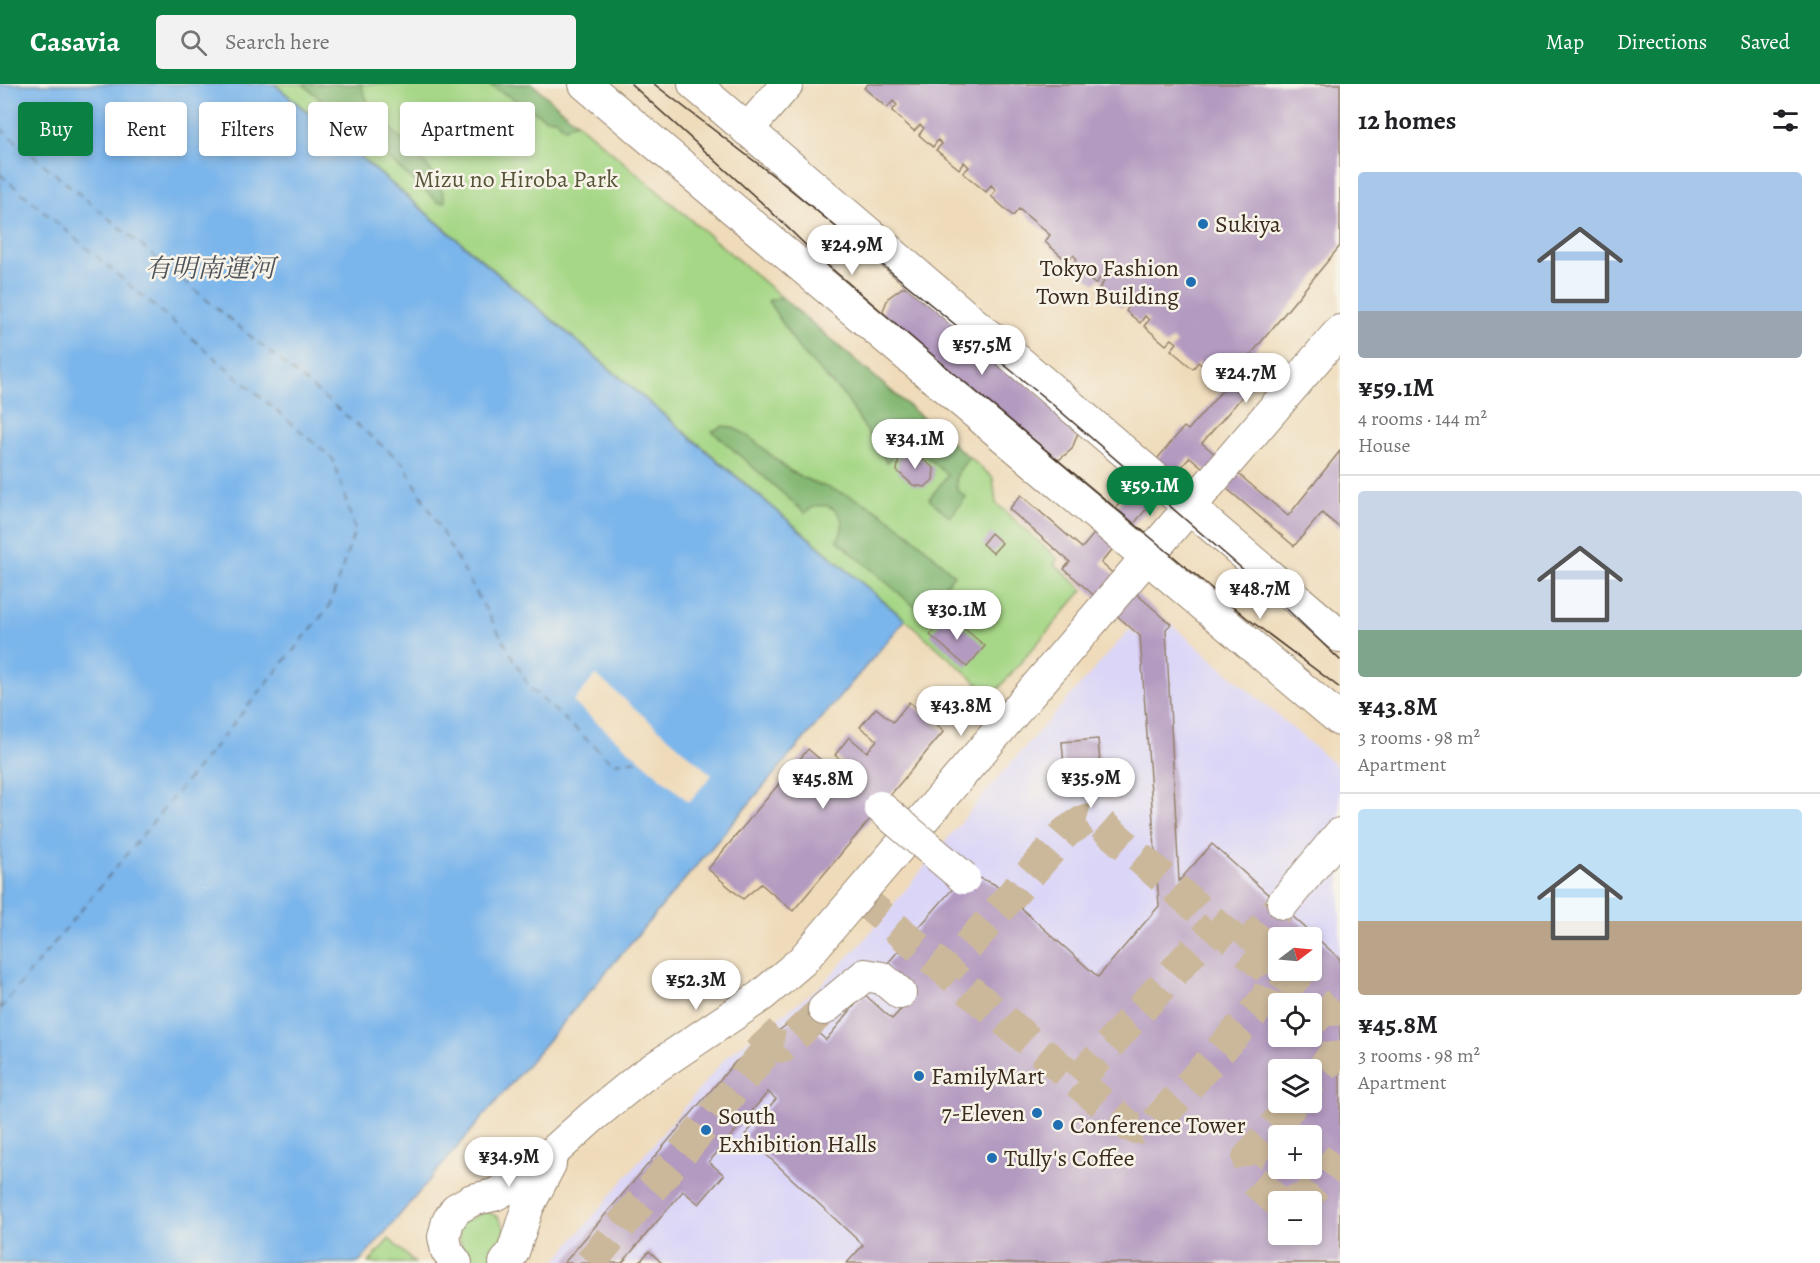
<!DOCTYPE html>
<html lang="en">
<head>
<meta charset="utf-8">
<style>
	:root { --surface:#fff; --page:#f2f2f2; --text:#202124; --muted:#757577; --line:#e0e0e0; --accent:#0b8043 }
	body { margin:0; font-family:Alegreya,"Noto Serif JP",serif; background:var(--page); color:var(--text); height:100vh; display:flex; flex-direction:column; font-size:22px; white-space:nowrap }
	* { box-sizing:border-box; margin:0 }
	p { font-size:20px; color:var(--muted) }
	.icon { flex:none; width:33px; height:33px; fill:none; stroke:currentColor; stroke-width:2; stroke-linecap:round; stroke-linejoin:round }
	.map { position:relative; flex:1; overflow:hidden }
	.details { display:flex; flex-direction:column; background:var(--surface); width:480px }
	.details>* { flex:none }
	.guide { position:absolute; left:18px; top:18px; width:570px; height:54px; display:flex; gap:12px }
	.needle { width:39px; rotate:74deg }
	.controls { position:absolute; left:1268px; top:843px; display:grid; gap:12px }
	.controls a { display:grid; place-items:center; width:54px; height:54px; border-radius:6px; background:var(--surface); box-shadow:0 3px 9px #0003; font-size:30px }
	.price { position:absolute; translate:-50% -51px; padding:0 14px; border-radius:21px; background:#fff; color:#222; font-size:20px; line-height:39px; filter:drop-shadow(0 2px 3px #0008) }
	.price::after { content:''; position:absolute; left:50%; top:36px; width:18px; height:14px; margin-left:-9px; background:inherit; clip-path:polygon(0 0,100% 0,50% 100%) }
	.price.current { background:var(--accent); color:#fff }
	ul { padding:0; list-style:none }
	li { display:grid; align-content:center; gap:12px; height:318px; padding:0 18px }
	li+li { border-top:2px solid var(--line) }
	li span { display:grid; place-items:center; height:186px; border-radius:6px; color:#555 }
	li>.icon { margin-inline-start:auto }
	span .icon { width:108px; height:108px; fill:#fffc; stroke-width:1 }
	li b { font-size:26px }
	h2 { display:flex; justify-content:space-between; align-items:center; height:72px; padding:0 18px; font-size:26px }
	.pill { padding:0 21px; border-radius:6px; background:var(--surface); box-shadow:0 3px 9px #0003; font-size:21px; line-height:54px }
	.pill.current { background:var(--accent); color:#fff }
	header { display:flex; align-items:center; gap:36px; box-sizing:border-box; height:84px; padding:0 30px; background:var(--accent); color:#fff }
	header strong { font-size:28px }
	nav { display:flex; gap:33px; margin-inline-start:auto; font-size:21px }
	.search { width:420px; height:54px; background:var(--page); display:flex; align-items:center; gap:15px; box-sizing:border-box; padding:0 21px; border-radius:6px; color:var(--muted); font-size:22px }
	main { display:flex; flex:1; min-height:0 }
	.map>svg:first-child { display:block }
	.built { fill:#dbd6f7; fill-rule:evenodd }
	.green { fill:#a6d786; stroke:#708052; stroke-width:1.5 }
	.forest { fill:#84b873; stroke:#607148; stroke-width:1.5 }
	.water { fill:#7ab5eb; stroke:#5a7084; stroke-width:1.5 }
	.pier { fill:#efdbba }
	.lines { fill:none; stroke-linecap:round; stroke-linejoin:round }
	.ferry { stroke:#4e545c; stroke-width:1.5; stroke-dasharray:8 6; stroke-linecap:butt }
	.building { fill:#b39ac0; fill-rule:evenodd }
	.minor-tunnel { stroke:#cbb89b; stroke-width:32; stroke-dasharray:32 16; stroke-linecap:butt }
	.minor-casing { stroke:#95826c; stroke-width:34 }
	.minor { stroke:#fff; stroke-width:32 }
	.tram { stroke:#3b2a1e; stroke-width:1.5 }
	.minor-bridge-casing { stroke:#95826c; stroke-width:34; stroke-linecap:butt }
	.minor-bridge { stroke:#fff; stroke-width:32 }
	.poi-dot { fill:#1f6fb2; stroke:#f7f3e8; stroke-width:2 }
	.labels { text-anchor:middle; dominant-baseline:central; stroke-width:5; stroke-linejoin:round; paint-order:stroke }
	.park-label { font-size:24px; fill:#565538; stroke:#f7f3e8 }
	.poi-label { font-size:24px; fill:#3b2a1e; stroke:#f7f3e8; text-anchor:start }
	.water-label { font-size:26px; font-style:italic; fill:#4e545c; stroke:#f7f3e8 }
</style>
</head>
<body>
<header>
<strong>Casavia</strong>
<div class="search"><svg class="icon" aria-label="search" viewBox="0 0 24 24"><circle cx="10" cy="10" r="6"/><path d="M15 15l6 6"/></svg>Search here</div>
<nav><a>Map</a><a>Directions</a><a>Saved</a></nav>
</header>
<main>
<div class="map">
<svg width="1340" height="1179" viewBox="0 0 1340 1179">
	<rect width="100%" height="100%" fill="#f7f3e8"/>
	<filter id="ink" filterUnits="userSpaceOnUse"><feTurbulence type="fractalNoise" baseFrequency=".0167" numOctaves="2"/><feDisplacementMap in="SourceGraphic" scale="12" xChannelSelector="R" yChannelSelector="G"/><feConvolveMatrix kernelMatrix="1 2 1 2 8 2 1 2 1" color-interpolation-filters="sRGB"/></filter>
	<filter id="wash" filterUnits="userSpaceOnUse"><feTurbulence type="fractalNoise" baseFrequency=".008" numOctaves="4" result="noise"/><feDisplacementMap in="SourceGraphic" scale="24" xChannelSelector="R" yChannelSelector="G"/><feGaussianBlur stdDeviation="1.35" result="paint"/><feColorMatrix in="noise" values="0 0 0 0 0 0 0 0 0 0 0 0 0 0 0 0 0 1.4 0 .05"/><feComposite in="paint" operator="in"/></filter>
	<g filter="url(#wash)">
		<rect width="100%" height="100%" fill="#efdbba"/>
		<path class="built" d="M 1171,540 L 1340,685 L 1340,1179 L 554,1179 L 727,972 L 819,903 L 860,861 L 1000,691 L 1130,545 L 1151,563 ZM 1278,854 L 1311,854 L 1311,886 L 1278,886 ZM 1278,920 L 1311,920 L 1311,952 L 1278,952 ZM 1278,986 L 1311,986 L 1311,1018 L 1278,1018 ZM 1278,1052 L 1311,1052 L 1311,1084 L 1278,1084 ZM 1278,1118 L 1311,1118 L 1311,1150 L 1278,1150 Z"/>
		<g class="green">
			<path d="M 275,0 L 532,0 L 993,394 L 996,419 L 1058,475 L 1054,480 L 1083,506 L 992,612 L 906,536 Z"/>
			<path d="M 486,1127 L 498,1133 L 506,1148 L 490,1176 L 473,1177 L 463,1171 L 457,1141 Z"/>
			<path d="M 389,1155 L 415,1179 L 369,1179 Z"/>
		</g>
		<g class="forest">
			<path d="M 303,0 L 361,0 C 364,7 366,16 370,22 C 389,48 443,85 445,118 L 438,118 Z"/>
			<path d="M 488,0 L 532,0 L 576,38 L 565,44 L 555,35 L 545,34 Z"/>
			<path d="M 781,213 L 969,374 C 959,386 953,392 958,407 L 966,413 L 950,433 L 929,415 L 948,391 L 905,355 L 887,379 L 845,313 L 799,265 L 768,217 Z"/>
			<path d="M 723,342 C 750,344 772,377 795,390 C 818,402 845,408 868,421 C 900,439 928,466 954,491 L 922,529 L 837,456 C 854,433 826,409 805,429 L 712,347 Z"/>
		</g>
		<path class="water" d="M 0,0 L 274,0 L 905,536 L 359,1179 L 0,1179 Z"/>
		<path class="pier" d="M 596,591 L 712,691 L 689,718 L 573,618 Z"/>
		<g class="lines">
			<g class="ferry">
				<path d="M 0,44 L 403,379 L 530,604 L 613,679 L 641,676"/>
				<path d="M 0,90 L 333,375 L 355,446 L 329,523 L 0,925"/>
			</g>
		</g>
		<g id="blocks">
			<g class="building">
				<path d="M 868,0 L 1340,0 L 1340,162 L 1239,285 L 1255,298 L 1202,359 L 1288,432 L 1340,367 L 1340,444 L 1322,429 L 1294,462 L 1190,373 L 1101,479 L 1171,540 L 1166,545 L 1179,797 L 1212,760 L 1340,875 L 1340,1179 L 847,1179 L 863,1161 L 745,1051 L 776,1015 L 768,1008 L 709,1078 L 724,1091 L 699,1120 L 683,1107 L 622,1179 L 564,1179 L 735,978 L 799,932 L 826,956 L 864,910 L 892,935 L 905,921 L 887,880 L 955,802 L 975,792 L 994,800 L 1098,893 L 1159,822 L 1140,552 L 1064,485 L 1070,478 L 1009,425 L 1021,411 L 1082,464 L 1184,343 L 1188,346 L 1226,302 L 1198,278 L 1193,285 L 1171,266 L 1177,259 L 1172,255 L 1166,261 L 1144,242 L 1149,236 L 1145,232 L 1140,239 L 1126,227 L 1130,220 L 1126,217 L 1121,223 L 1099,204 L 1104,198 L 1100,194 L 1095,200 L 1072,181 L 1077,175 L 1073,171 L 1067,177 L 1045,158 L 1050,151 L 1019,125 L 1013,132 L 991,112 L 996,106 L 991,101 L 986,108 L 963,89 L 969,83 L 964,78 L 959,85 L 936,66 L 942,60 L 938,56 L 933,63 L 919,51 L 924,44 L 920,41 L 914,47 L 892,27 L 897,21 L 893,17 L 887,24 L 864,4 ZM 1278,854 L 1311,854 L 1311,886 L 1278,886 ZM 1278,920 L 1311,920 L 1311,952 L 1278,952 ZM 1278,986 L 1311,986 L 1311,1018 L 1278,1018 ZM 1278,1052 L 1311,1052 L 1311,1084 L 1278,1084 ZM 1278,1118 L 1311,1118 L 1311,1150 L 1278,1150 Z"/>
				<path d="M 916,200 L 1079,346 L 1072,365 L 1060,375 L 1036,378 L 882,229 L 888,214 L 902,204 Z"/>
				<path d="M 913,368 L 934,384 L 933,396 L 925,403 L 913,401 L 897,387 L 899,374 L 905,369 Z"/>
				<path d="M 991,449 L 1002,459 L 993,469 L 982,460 Z"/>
				<path d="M 947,530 L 985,562 L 967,583 L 930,551 Z"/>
				<path d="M 909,618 L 944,647 L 793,827 L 761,800 L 743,815 L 708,785 L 808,665 L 844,696 L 852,686 L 835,671 L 849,653 L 867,668 L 877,656 L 860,643 L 876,624 L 893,638 Z"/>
				<path d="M 1098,655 L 1101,691 L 1065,693 L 1062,658 Z"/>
				<path d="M 649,1167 L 662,1179 L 639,1179 Z"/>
			</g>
		</g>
	</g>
	<g filter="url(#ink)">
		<use href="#blocks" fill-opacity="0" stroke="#95826c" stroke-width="1.5"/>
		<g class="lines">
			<g class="minor-tunnel">
				<path d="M 858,812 L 1129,1042 C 1140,1046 1146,1045 1156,1038 L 1266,915 L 1272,900 L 1267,885 L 1101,740 L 1085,736 L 1066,748 L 947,886"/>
				<path d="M 1245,866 L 1283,819"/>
				<path d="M 1280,886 L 1335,936 L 1337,967 L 1311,998"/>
				<path d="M 758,947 L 771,961 L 783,963 L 824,925"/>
				<path d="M 1077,997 L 1216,841"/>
				<path d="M 1278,1118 L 1253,1096 L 1248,1074 L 1294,1018"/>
				<path d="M 1290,1118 L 1305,1115 L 1340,1072"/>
				<path d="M 590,1179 L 771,961"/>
			</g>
			<g class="minor-casing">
				<g id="minor">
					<path d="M 585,0 L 1340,636"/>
					<path d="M 694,0 L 1340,552"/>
					<path d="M 747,46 L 787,0"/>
					<path d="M 1283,819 L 1340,750"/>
					<path d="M 824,925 L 865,891 L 882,894 L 900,909"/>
					<path d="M 456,1179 L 447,1167 L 444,1153 L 448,1137 L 456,1125 L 472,1116 L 494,1111 L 521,1097 L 592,1033 L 641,993 L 761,912 L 802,877 L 1340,247"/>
					<path d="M 505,1179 L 513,1168 L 528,1122 L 550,1080"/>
				</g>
			</g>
			<use href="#minor" class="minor"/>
			<g class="tram">
				<path d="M 631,0 L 761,118 L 818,173 L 937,275 L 1247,534 L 1340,604"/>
				<path d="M 654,0 L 779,96 L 1052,320 L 1269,508 L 1340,576"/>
			</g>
			<g class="minor-bridge-casing">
				<path id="minor-bridge" d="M 880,723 L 964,794"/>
			</g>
			<use href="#minor-bridge" class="minor-bridge"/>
		</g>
	</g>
	<g class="poi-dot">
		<circle cx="1203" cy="140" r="6"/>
		<circle cx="1191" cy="198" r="6"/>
		<circle cx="919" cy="992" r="6"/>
		<circle cx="1037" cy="1029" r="6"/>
		<circle cx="1058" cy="1041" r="6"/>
		<circle cx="706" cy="1046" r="6"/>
		<circle cx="992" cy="1074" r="6"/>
	</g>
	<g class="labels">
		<g class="park-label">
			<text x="516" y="95">Mizu no Hiroba Park</text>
		</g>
		<g class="poi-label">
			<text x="1215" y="140">Sukiya</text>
			<text x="1179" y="184" text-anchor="end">Tokyo Fashion<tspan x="1179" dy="28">Town Building</tspan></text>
			<text x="931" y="992">FamilyMart</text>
			<text x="1025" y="1029" text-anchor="end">7-Eleven</text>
			<text x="718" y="1032">South<tspan x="718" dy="28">Exhibition Halls</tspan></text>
			<text x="1070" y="1041">Conference Tower</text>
			<text x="1004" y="1074">Tully's Coffee</text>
		</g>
		<g class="water-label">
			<text x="210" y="184">有明南運河</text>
		</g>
	</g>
</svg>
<div class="controls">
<a><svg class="needle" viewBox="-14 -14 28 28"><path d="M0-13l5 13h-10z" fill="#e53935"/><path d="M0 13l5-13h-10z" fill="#757577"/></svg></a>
<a><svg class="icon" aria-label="locate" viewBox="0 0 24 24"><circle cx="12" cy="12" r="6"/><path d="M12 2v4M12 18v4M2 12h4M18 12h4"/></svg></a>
<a><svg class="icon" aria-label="layers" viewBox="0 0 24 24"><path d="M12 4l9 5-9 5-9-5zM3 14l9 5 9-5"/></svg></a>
<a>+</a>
<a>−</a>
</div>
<b class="price" style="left:852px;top:192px">¥24.9M</b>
<b class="price" style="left:982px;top:292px">¥57.5M</b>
<b class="price" style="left:1246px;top:320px">¥24.7M</b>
<b class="price" style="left:915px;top:386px">¥34.1M</b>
<b class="price current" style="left:1150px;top:433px">¥59.1M</b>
<b class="price" style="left:1260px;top:536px">¥48.7M</b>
<b class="price" style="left:957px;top:557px">¥30.1M</b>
<b class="price" style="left:961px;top:653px">¥43.8M</b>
<b class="price" style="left:1091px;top:725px">¥35.9M</b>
<b class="price" style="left:823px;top:726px">¥45.8M</b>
<b class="price" style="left:696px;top:927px">¥52.3M</b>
<b class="price" style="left:509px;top:1104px">¥34.9M</b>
<div class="guide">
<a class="pill current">Buy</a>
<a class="pill">Rent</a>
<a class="pill">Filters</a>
<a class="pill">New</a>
<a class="pill">Apartment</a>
</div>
</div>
<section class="details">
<h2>12 homes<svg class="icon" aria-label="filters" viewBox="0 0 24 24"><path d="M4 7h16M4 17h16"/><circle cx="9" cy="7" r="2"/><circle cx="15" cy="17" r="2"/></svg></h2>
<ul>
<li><span style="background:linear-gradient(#a9c7e8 75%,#9aa5b1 0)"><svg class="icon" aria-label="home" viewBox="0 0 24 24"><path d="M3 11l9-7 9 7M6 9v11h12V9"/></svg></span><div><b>¥59.1M</b><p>4 rooms · 144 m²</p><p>House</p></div></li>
<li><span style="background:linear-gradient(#c9d6e8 75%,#7fa58c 0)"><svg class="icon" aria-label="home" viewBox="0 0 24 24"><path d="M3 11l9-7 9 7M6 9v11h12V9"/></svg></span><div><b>¥43.8M</b><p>3 rooms · 98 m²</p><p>Apartment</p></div></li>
<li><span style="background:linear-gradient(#bfe0f5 60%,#b9a48a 0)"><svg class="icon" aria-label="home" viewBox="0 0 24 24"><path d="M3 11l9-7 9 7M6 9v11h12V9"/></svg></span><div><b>¥45.8M</b><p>3 rooms · 98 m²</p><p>Apartment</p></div></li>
</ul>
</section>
</main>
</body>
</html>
